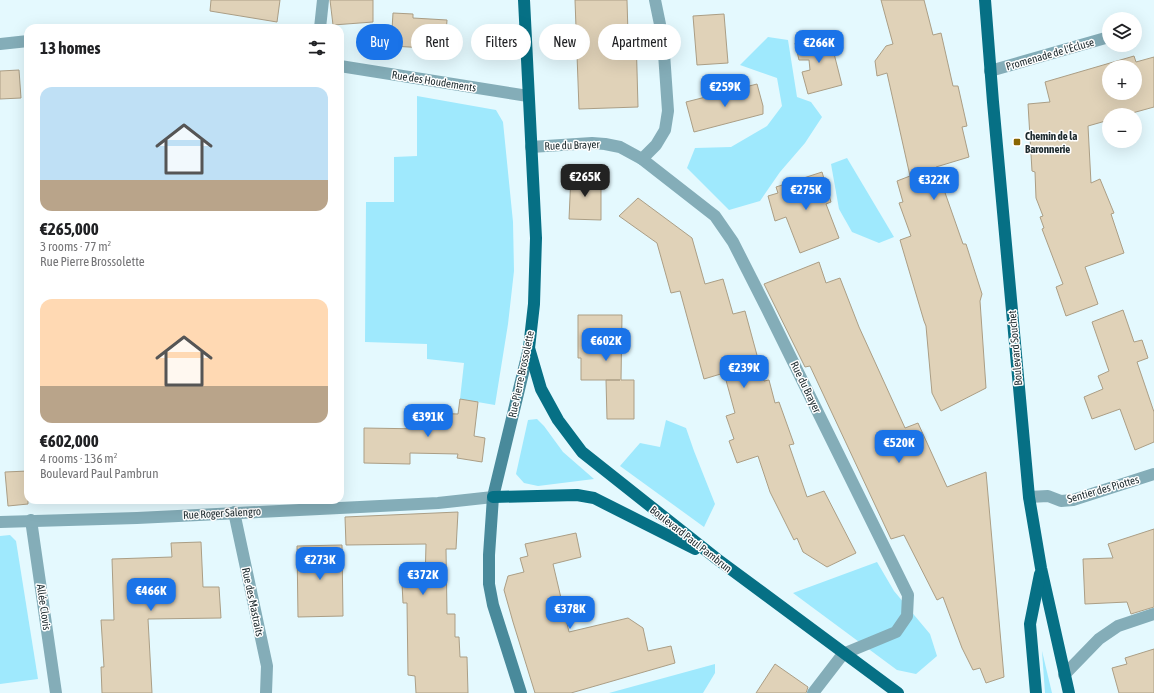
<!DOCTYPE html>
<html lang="en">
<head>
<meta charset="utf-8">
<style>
	:root { --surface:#fff; --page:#f6f6f6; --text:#202124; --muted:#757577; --accent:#1a73e8 }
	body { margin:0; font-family:"Asap Condensed",sans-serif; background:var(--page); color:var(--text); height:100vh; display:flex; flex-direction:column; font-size:15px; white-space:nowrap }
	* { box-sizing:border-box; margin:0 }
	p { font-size:13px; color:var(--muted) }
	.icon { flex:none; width:22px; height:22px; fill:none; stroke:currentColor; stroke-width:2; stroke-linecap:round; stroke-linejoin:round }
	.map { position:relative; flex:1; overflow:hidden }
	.drawer { position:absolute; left:24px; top:24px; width:320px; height:480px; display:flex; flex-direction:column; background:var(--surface); border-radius:12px; box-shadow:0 4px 16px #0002 }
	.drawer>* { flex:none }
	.guide { position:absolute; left:356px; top:24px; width:380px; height:36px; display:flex; gap:8px }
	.fabs { position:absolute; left:1102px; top:12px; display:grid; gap:8px }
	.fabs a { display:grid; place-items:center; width:40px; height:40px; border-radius:50%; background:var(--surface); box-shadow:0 4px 16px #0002; font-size:20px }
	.price { position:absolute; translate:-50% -34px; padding:0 9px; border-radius:8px; background:var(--accent); color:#fff; font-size:13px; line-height:26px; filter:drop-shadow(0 1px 2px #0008) }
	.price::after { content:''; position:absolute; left:50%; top:24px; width:12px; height:9px; margin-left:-6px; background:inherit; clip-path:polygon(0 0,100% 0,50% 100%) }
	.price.on { background:#222; color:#fff }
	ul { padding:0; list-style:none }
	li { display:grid; align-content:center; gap:8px; height:212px; padding:0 16px }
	li span { display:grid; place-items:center; height:124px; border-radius:12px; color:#555 }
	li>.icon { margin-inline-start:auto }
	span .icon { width:72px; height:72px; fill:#fffc; stroke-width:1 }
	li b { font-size:17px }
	h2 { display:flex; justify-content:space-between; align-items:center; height:48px; padding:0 16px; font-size:17px }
	.tag { padding:0 14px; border-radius:18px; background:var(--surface); box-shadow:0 4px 16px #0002; font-size:14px; line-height:36px }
	.tag.on { background:var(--accent); color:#fff }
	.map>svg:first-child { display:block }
	.green { fill:#9fe9fd }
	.building { fill:#e0d2b8; stroke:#ab9e85; fill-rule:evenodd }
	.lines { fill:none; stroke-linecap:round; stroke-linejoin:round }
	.street { stroke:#84adb8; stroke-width:12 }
	.secondary { stroke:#498a9b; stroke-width:12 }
	.primary { stroke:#067085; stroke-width:12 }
	.poi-dot { fill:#896603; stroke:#fff; stroke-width:1.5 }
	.labels { text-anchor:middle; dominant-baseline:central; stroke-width:3; stroke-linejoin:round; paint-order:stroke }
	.street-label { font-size:11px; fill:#1c292d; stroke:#fff }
	.poi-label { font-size:11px; font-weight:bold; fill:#1c292d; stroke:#fff; text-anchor:start }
</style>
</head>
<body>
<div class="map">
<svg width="1154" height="693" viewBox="0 0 1154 693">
	<rect width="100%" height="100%" fill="#e4f9fe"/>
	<g class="green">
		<path d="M 768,37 L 788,40 L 797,97 L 811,102 L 822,117 L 805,143 L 780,172 L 760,201 L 729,210 L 687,168 L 695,148 L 731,147 L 767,126 L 782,106 L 777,78 L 740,65 Z"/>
		<path d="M 417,96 L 496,110 L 503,122 L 513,222 L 514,271 L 508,324 L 495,405 L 460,399 L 464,363 L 427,359 L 427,344 L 365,342 L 366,202 L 394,202 L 394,157 L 417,156 Z"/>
		<path d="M 847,158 L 894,237 L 879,243 L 852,232 L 839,209 L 831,164 Z"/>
		<path d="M 537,419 L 544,426 L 563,452 L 594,479 L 538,486 L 524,483 L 516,474 L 528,420 Z"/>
		<path d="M 666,420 L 686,428 L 694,451 L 715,504 L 704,527 L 620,466 L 640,443 L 660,447 Z"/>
		<path d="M 10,535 L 16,541 L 38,679 L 0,684 L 0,536 Z"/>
		<path d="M 877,562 L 894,591 L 930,634 L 937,656 L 916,674 L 897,670 L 793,593 Z"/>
		<path d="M 1042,651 L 1052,693 L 1045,693 Z"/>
		<path d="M 715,664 L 715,673 L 703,693 L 609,693 Z"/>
	</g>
	<g class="building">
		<path d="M 211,0 L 280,0 L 277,22 L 210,11 Z"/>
		<path d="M 330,0 L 373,0 L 373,22 L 333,25 Z"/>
		<path d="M 575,0 L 627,0 L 628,34 L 636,34 L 638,107 L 579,109 Z"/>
		<path d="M 881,0 L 924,0 L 933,35 L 941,33 L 953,86 L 958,86 L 967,126 L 962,127 L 969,157 L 936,167 L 963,244 L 966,244 L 982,294 L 980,301 L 986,388 L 941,411 L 932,393 L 926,326 L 924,321 L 900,240 L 911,236 L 899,203 L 903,202 L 897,181 L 910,176 L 887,73 L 877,76 L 875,61 L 886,46 L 893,44 Z"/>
		<path d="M 393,13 L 413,14 L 413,18 L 447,20 L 445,49 L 391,46 Z"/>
		<path d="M 724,14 L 728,63 L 697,65 L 693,16 Z"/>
		<path d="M 829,34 L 842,85 L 808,94 L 802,72 L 810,70 L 809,60 L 799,60 L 795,43 Z"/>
		<path d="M 1134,56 L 1136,62 L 1154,57 L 1154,107 L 1125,115 L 1109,115 L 1109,120 L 1088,126 L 1091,183 L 1100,179 L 1114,213 L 1111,214 L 1124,253 L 1085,267 L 1098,304 L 1066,316 L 1056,287 L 1063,284 L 1042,229 L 1044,228 L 1040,217 L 1043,216 L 1036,198 L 1035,172 L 1032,171 L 1028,104 L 1050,102 L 1045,82 ZM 1109,67 L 1135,67 L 1135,93 L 1109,93 Z"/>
		<path d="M 19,70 L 21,98 L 0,99 L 0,71 Z"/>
		<path d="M 757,84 L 763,106 L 763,114 L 694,132 L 686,102 Z"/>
		<path d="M 822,172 L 831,202 L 826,204 L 839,238 L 800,253 L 786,217 L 775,221 L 768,196 L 778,193 L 776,187 Z"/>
		<path d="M 571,175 L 601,176 L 601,220 L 569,219 Z"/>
		<path d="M 638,198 L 692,238 L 705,284 L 723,279 L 733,314 L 745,311 L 764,381 L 769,380 L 775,403 L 779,402 L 794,444 L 789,445 L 807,497 L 824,491 L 856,553 L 827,567 L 803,552 L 797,538 L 794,540 L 770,492 L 758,456 L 737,463 L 729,441 L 734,439 L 726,416 L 735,413 L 724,373 L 704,379 L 680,291 L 671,293 L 657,243 L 619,216 Z"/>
		<path d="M 819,262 L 826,283 L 840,278 L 859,327 L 905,428 L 918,423 L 947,487 L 986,472 L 1004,677 L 986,683 L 980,668 L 973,670 L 962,648 L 943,597 L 937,600 L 904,535 L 891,539 L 810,366 L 805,367 L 764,284 Z"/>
		<path d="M 1123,310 L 1134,342 L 1142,340 L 1148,358 L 1137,362 L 1154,412 L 1154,442 L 1135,450 L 1120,409 L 1092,419 L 1084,397 L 1103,389 L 1098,376 L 1109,371 L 1092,322 Z"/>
		<path d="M 578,315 L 622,315 L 621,380 L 634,380 L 634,419 L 607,419 L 606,380 L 620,380 L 581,380 L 581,358 L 578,358 Z"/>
		<path d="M 460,399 L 478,402 L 474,436 L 485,438 L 482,462 L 457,458 L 458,454 L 410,453 L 410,464 L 364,463 L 364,428 L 424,429 L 425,413 L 458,414 Z"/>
		<path d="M 28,471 L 28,504 L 8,506 L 5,472 Z"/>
		<path d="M 458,512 L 456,549 L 446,549 L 447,614 L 455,614 L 455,637 L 459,637 L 460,657 L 467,657 L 468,693 L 416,693 L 415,676 L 408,675 L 407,603 L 403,603 L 402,583 L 425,583 L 426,544 L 346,545 L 345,517 Z"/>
		<path d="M 1154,529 L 1154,607 L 1131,614 L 1127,602 L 1085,604 L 1083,559 L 1113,558 L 1108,544 Z"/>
		<path d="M 576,533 L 581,557 L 553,564 L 569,632 L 628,618 L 643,628 L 648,651 L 671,646 L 675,663 L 571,693 L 535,693 L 513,622 L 504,590 L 508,576 L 524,572 L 520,558 L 528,556 L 525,544 Z"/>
		<path d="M 201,542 L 203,587 L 219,587 L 221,618 L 148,619 L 152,693 L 102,693 L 101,667 L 104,667 L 101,620 L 114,620 L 112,559 L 172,557 L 171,543 Z"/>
		<path d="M 342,545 L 343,616 L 298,617 L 297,546 Z"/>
		<path d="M 1154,649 L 1154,693 L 1119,693 L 1112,668 L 1127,664 L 1125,658 Z"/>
		<path d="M 775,664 L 808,687 L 806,693 L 756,693 Z"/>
	</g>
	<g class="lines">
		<g class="street">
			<path d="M 320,28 L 323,0"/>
			<path d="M 0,44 L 28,41"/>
			<path d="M 340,66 L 528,96"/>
			<path d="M 990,71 L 1109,37"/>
			<path d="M 531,147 L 592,143 L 605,144 L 620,147 L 642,159 L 715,216 L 733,242 L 767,309 L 908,595 L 907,616 L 896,632 L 843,654 L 813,693"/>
			<path d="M 642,159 L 656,145 L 665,130 L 668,111 L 663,39 L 655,0"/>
			<path d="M 1029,497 L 1048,496 L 1061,501 L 1073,500 L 1154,474"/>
			<path d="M 234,512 L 267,666 L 266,693"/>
			<path d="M 31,520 L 56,693"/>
			<path d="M 0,522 L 137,518 L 380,506 L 438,503 L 493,497"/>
			<path d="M 1064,675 L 1099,639 L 1118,626 L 1154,614"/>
		</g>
		<path class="secondary" d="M 521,693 L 493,605 L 489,584 L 489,555 L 493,497 L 529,348"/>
		<g class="primary">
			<path d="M 524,0 L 536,238 L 534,304 L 529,348 L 541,389 L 558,420 L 582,452 L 717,559 L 898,693"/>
			<path d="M 985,0 L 993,102 L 1029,497 L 1041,568 L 1069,693"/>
			<path d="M 493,497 L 577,495 L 594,498 L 695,549"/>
			<path d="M 1036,693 L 1030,624 L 1040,574"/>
		</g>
	</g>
	<rect class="poi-dot" x="1013" y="138" width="8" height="8" rx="2"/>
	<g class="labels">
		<g class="street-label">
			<text transform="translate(1050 54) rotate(-16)">Promenade de l'Écluse</text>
			<text transform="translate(434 81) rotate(9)">Rue des Houdements</text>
			<text transform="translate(572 145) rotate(-2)">Rue du Brayer</text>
			<text transform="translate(1015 348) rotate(-95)">Boulevard Souchet</text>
			<text transform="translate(521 374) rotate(-78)">Rue Pierre Brossolette</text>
			<text transform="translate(806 387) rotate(64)">Rue du Brayer</text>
			<text transform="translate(1103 489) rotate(-16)">Sentier des Piottes</text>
			<text transform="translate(222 513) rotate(-3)">Rue Roger Salengro</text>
			<text transform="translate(691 539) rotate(38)">Boulevard Paul Pambrun</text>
			<text transform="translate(253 602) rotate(78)">Rue des Mastraits</text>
			<text transform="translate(44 607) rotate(82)">Allée Clovis</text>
		</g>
		<g class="poi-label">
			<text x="1025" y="136">Chemin de la<tspan x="1025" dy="13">Baronnerie</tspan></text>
		</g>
	</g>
</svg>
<div class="fabs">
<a><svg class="icon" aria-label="layers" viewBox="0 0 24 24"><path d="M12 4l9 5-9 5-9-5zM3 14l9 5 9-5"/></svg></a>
<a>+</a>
<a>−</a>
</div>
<b class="price" style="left:819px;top:64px">€266K</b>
<b class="price" style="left:725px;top:108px">€259K</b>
<b class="price on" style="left:585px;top:198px">€265K</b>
<b class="price" style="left:934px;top:201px">€322K</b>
<b class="price" style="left:806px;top:211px">€275K</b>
<b class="price" style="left:606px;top:362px">€602K</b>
<b class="price" style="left:744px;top:389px">€239K</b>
<b class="price" style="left:428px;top:438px">€391K</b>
<b class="price" style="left:899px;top:464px">€520K</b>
<b class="price" style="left:320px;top:581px">€273K</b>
<b class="price" style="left:423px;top:596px">€372K</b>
<b class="price" style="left:151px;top:612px">€466K</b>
<b class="price" style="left:570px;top:630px">€378K</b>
<div class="guide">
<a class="tag on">Buy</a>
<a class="tag">Rent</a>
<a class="tag">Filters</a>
<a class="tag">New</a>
<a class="tag">Apartment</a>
</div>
<section class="drawer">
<h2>13 homes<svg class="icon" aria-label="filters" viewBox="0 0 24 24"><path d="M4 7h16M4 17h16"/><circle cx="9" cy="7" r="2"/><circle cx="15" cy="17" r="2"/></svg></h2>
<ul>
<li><span style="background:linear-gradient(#bfe0f5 75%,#b9a48a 0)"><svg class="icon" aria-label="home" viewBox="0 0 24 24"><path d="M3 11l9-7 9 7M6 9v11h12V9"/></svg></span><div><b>€265,000</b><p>3 rooms · 77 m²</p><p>Rue Pierre Brossolette</p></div></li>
<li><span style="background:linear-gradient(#ffd9b3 70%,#b9a48a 0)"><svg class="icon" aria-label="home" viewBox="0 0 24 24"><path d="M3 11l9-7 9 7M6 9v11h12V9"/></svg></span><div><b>€602,000</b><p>4 rooms · 136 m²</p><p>Boulevard Paul Pambrun</p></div></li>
</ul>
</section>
</div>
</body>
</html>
